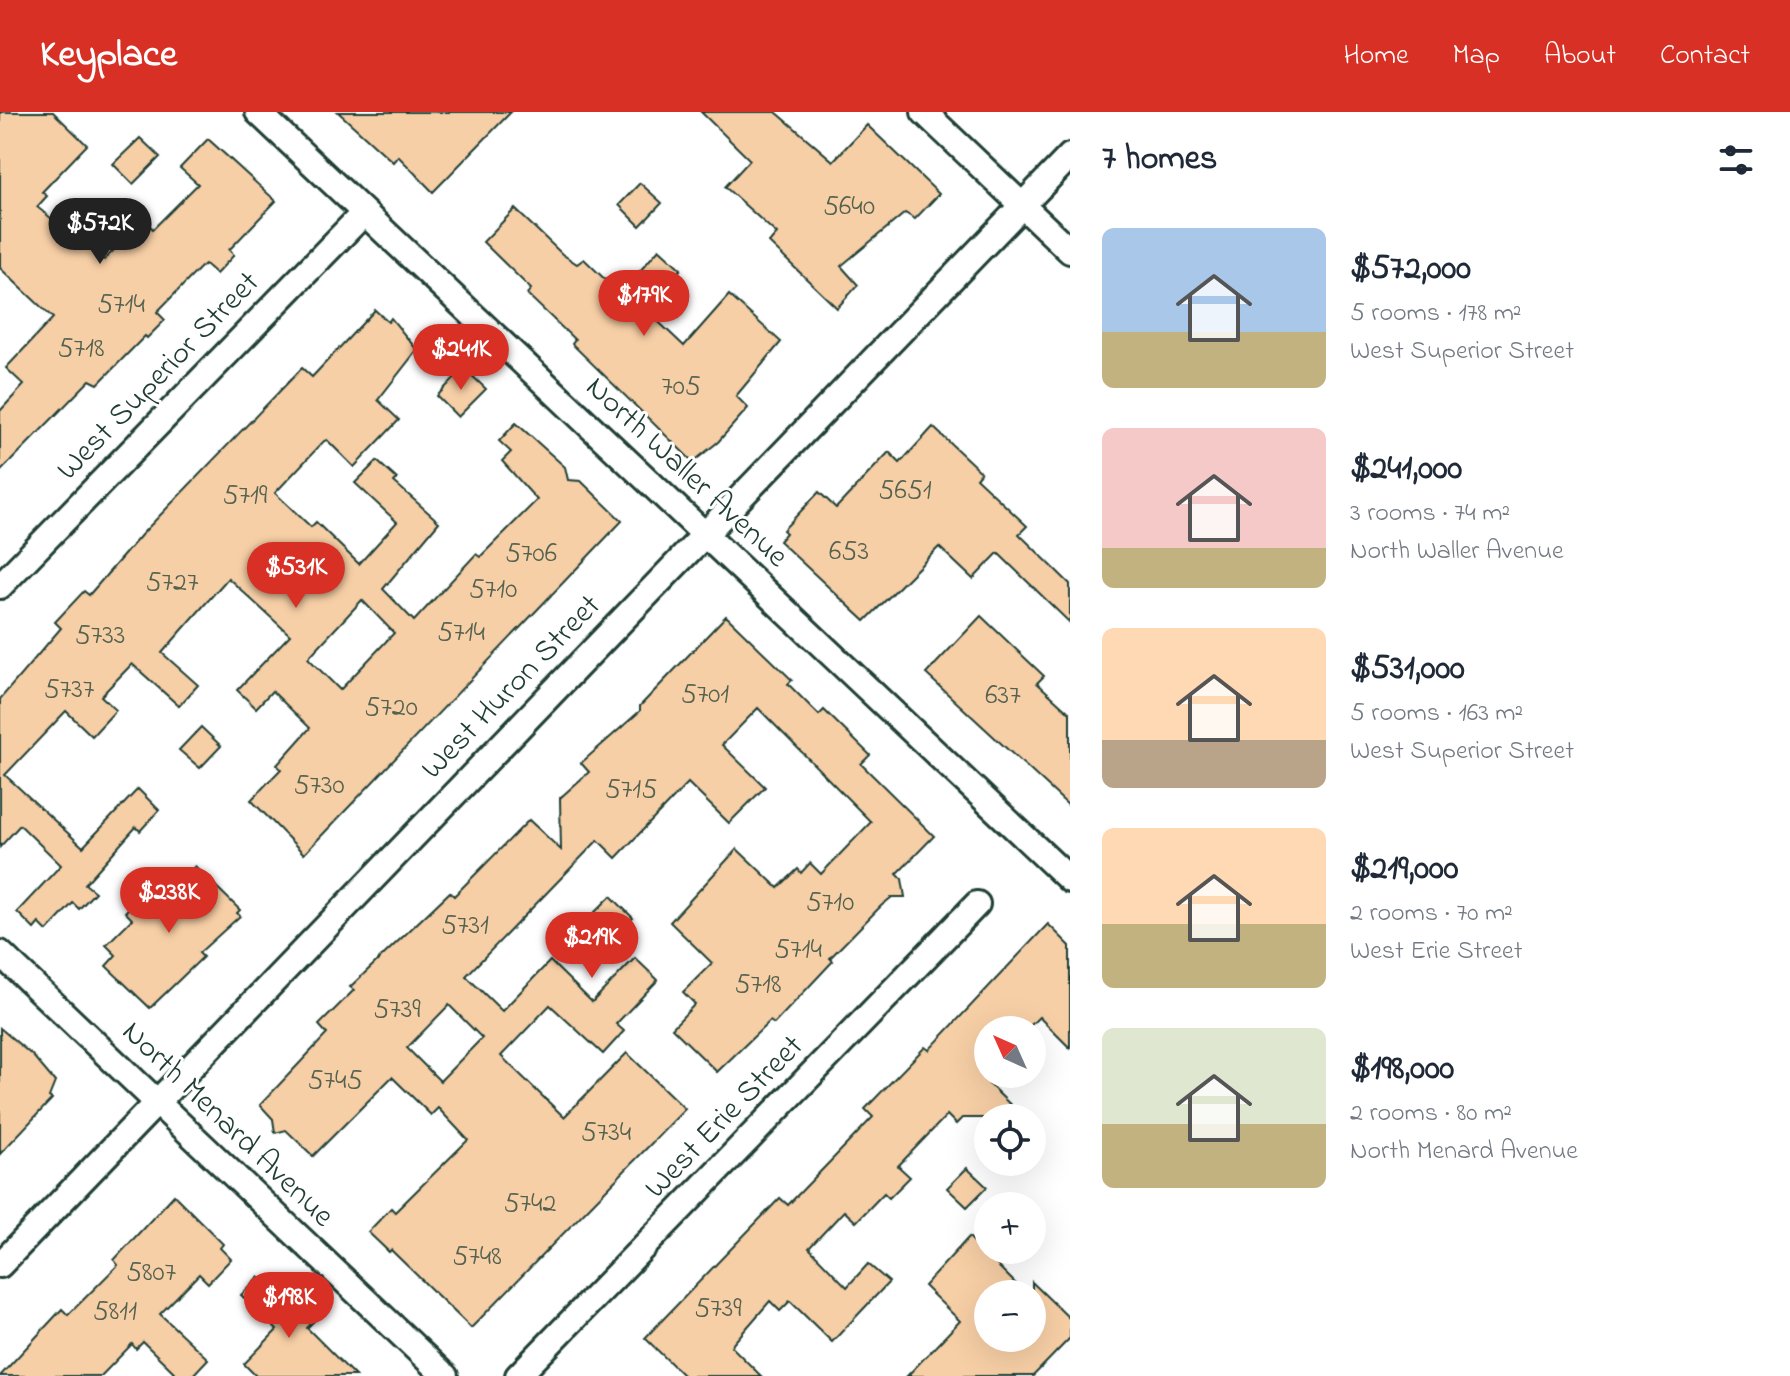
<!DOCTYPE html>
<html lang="en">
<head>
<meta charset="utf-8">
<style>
	:root { --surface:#fff; --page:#f6f6f7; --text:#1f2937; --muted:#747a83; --accent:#d93025 }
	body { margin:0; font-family:"Indie Flower",sans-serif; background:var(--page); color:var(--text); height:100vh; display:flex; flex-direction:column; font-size:30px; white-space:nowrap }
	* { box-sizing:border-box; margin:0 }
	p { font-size:26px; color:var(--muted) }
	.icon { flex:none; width:44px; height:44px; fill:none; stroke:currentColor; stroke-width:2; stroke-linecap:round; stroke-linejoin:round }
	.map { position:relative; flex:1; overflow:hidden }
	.panel { display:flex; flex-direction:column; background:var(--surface); width:720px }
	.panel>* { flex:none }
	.needle { width:52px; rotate:315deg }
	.buttons { position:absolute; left:974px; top:904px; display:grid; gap:16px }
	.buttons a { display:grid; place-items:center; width:72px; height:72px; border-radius:50%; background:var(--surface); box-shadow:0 8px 32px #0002; font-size:40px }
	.price { position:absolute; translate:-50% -68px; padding:0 18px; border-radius:28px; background:var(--accent); color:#fff; font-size:26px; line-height:52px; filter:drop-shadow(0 2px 4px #0008) }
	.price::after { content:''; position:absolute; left:50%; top:48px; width:24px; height:18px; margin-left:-12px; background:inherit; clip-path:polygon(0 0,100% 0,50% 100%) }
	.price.current { background:#222; color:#fff }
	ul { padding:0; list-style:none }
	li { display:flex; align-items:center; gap:24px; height:200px; padding:0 32px }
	li span { display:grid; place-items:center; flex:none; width:224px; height:160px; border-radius:12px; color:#555 }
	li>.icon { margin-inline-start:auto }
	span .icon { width:96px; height:96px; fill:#fffc; stroke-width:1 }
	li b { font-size:34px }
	h2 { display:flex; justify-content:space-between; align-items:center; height:96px; padding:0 32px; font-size:34px }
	header { display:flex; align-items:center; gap:48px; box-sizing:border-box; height:112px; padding:0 40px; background:var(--accent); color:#fff }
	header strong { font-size:38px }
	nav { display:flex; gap:44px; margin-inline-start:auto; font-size:28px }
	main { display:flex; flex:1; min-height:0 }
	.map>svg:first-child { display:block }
	.building { fill:#f7cfa6; stroke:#1f3d34; stroke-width:2; fill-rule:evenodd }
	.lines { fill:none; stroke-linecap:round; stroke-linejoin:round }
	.minor-casing { stroke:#1f3d34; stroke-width:30 }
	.minor { stroke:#fff; stroke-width:24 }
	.labels { text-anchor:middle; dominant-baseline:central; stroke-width:6; stroke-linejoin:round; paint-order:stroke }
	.number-label { font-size:28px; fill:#556250 }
	.street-label { font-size:32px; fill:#1f3d34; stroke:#fff }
</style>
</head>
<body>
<header>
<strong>Keyplace</strong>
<nav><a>Home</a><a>Map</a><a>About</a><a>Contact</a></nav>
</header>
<main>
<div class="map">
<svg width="1070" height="1264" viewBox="0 0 1070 1264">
	<rect width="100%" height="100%" fill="#fff"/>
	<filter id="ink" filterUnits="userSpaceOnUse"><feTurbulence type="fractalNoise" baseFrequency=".0125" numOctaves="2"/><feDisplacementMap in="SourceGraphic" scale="16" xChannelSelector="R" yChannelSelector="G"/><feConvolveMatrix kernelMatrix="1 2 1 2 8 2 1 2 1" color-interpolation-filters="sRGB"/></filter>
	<g filter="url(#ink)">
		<g class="building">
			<path d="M 0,0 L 53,0 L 87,33 L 42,80 L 47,84 L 37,95 L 104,148 L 144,108 L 153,117 L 198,72 L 180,56 L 208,27 L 276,89 L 229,138 L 234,143 L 216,162 L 205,152 L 201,155 L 157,200 L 165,208 L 147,226 L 145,224 L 98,272 L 90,268 L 0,360 L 0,299 L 24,273 L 6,256 L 53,206 L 0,156 Z"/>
			<path d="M 338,0 L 511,0 L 433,80 L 398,44 L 393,50 Z"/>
			<path d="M 701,0 L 776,0 L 833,49 L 867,13 L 939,82 L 915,107 L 905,101 L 841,154 L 858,173 L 837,196 L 769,131 L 777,122 L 725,75 L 750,48 Z"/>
			<path d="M 140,26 L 160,45 L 133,72 L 113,52 Z"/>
			<path d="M 640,71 L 662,91 L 640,114 L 619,93 Z"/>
			<path d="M 515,97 L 562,142 L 577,152 L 584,147 L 620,182 L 659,137 L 681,157 L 645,197 L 684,234 L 729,183 L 781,230 L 736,284 L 748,296 L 718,330 L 693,350 L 572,232 L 575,228 L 527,182 L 531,177 L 483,130 Z"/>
			<path d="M 375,198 L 388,210 L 391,206 L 417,238 L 378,288 L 399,308 L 354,355 L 327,328 L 324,329 L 275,381 L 311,415 L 316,410 L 359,452 L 397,410 L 355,371 L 377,349 L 397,367 L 394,370 L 439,410 L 383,477 L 414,509 L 476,442 L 480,445 L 537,388 L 502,349 L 511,340 L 499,329 L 516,311 L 565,355 L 568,368 L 581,369 L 622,409 L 304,742 L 251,688 L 281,657 L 277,653 L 310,616 L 272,579 L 256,596 L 237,578 L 290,523 L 228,466 L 162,541 L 198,573 L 179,594 L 132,552 L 101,584 L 116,598 L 92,624 L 66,599 L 5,663 L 83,735 L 138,677 L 159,698 L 140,719 L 136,715 L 85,772 L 95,780 L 79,797 L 73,791 L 47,819 L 39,811 L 34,817 L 17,800 L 61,753 L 20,713 L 0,735 L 0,587 L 61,516 L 55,510 L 84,479 L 89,483 L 143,421 L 302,256 L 312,265 ZM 362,488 L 394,521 L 340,578 L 308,546 Z"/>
			<path d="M 464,256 L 486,277 L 458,305 L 437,284 Z"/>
			<path d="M 933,315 L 981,360 L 976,366 L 1027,414 L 1019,422 L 1070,472 L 1070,511 L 998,441 L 973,467 L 939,435 L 865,509 L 779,429 L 786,421 L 783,418 L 819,380 L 836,396 L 889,340 L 900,351 Z"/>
			<path d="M 726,504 L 792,568 L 788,572 L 819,603 L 824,598 L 870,643 L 861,652 L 934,724 L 897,762 L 902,767 L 905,785 L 892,785 L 881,794 L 830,846 L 833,849 L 774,912 L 770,909 L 717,960 L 672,916 L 695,892 L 683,880 L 712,851 L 670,810 L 737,737 L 778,776 L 798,757 L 801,761 L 810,751 L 821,762 L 871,710 L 758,596 L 722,633 L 765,675 L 729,711 L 688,671 L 616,746 L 598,728 L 466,864 L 502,899 L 550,849 L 592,890 L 635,846 L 658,868 L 616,912 L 624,919 L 603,942 L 550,893 L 501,944 L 564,1005 L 627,941 L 685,997 L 471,1216 L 391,1138 L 389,1140 L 368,1120 L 391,1096 L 395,1100 L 468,1028 L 438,996 L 431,1003 L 392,965 L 313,1044 L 286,1018 L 275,1021 L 273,1007 L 260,993 L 327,922 L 319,913 L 354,878 L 350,875 L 450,780 L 454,784 L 529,708 L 561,738 L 560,686 L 589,660 L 581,651 L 640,599 L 640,594 ZM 449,893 L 482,926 L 440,969 L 407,936 Z"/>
			<path d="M 981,504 L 1044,564 L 1037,571 L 1070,601 L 1070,695 L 926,562 Z"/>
			<path d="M 201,615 L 221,634 L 200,656 L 179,638 Z"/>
			<path d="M 195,754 L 240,798 L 237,801 L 240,804 L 199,841 L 203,845 L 150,896 L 106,854 L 116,843 L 106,833 L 132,807 L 125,800 L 147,777 L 160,789 Z"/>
			<path d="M 611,784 L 633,806 L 616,824 L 593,802 Z"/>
			<path d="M 1048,812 L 1070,834 L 1070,936 L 1039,905 L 1026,918 L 988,918 L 988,971 L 1024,1006 L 962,1006 L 956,1012 L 947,1003 L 898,1054 L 910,1065 L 889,1086 L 884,1081 L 856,1110 L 844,1099 L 809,1136 L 847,1175 L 868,1152 L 889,1170 L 832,1230 L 790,1189 L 780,1199 L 770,1189 L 731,1234 L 761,1264 L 684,1264 L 645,1226 L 780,1086 L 788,1093 L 850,1029 L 873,1005 L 865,997 L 925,935 L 929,938 Z"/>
			<path d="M 0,916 L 33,944 L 55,970 L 49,985 L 52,987 L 0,1042 Z"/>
			<path d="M 967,1056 L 987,1075 L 967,1095 L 947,1076 Z"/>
			<path d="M 174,1083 L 223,1132 L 220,1136 L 231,1147 L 208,1171 L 199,1162 L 160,1202 L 208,1247 L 192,1264 L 178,1264 L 143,1230 L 136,1237 L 132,1232 L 101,1264 L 0,1264 L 62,1197 L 68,1203 L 118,1153 L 114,1148 Z"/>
			<path d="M 969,1125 L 1026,1182 L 988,1182 L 988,1226 L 1032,1226 L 1032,1170 L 1070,1207 L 1070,1226 L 1033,1264 L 907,1264 L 960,1209 L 924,1174 Z"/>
			<path d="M 259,1165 L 290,1197 L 299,1188 L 317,1206 L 307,1216 L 355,1264 L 256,1264 L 244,1252 L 277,1218 L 241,1183 Z"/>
		</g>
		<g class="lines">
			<g class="minor-casing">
				<g id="minor">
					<path d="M 258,0 L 1070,768"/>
					<path d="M 924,0 L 1070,139"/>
					<path d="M 0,474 L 364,101"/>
					<path d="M 0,841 L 445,1264"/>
					<path d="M 0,1153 L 1070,44"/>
					<path d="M 518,1264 L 977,792"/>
				</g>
			</g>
			<use href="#minor" class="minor"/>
		</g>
	</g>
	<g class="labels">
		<g class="number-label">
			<text x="849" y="95">5640</text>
			<text x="121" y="193">5714</text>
			<text x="81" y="237">5718</text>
			<text x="681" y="275">705</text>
			<text x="905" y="379">5651</text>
			<text x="245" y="384">5719</text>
			<text x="849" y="440">653</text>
			<text x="531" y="442">5706</text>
			<text x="172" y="471">5727</text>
			<text x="493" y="478">5710</text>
			<text x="461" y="521">5714</text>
			<text x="100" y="524">5733</text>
			<text x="69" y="578">5737</text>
			<text x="705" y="583">5701</text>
			<text x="1003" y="584">637</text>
			<text x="391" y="596">5720</text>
			<text x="319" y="674">5730</text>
			<text x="631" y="678">5715</text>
			<text x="830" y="791">5710</text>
			<text x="465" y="814">5731</text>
			<text x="798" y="838">5714</text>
			<text x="758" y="873">5718</text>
			<text x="397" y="898">5739</text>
			<text x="335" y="969">5745</text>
			<text x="606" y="1021">5734</text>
			<text x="530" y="1092">5742</text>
			<text x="477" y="1145">5748</text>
			<text x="151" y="1161">5807</text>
			<text x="718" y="1197">5739</text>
			<text x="115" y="1200">5811</text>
		</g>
		<g class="street-label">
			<text transform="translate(159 265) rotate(-46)">West Superior Street</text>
			<text transform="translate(686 361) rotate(43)">North Waller Avenue</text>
			<text transform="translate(512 576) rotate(-46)">West Huron Street</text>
			<text transform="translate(725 1006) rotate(-46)">West Erie Street</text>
			<text transform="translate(227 1013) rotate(44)">North Menard Avenue</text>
		</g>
	</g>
</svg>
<div class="buttons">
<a><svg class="needle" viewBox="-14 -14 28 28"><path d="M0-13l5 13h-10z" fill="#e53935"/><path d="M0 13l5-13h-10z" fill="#747a83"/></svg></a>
<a><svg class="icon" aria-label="locate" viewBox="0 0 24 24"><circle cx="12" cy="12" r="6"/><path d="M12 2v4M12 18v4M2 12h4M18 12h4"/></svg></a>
<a>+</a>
<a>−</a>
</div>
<b class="price current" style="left:100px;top:154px">$572K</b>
<b class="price" style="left:644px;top:226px">$179K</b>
<b class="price" style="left:461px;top:280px">$241K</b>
<b class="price" style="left:296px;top:498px">$531K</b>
<b class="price" style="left:169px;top:823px">$238K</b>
<b class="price" style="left:592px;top:868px">$219K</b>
<b class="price" style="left:289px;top:1228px">$198K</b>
</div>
<section class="panel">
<h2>7 homes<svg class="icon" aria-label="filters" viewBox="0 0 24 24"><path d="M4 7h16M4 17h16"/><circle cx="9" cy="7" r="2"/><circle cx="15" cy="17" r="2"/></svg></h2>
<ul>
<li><span style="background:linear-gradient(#a9c7e8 65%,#c2b280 0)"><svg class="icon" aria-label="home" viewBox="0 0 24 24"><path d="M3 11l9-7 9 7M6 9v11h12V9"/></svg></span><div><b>$572,000</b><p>5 rooms · 178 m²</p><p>West Superior Street</p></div></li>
<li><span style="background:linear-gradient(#f6c9c9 75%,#c2b280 0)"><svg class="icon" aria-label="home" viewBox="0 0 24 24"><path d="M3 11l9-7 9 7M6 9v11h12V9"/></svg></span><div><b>$241,000</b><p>3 rooms · 74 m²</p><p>North Waller Avenue</p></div></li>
<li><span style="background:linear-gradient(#ffd9b3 70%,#b9a48a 0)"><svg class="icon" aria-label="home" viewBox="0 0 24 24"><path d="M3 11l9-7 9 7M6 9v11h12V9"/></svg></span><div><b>$531,000</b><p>5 rooms · 163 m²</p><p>West Superior Street</p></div></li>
<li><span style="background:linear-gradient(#ffd9b3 60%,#c2b280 0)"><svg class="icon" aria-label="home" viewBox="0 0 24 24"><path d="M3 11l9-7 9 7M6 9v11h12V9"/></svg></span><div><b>$219,000</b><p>2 rooms · 70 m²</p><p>West Erie Street</p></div></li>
<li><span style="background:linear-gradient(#dfe7d0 60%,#c2b280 0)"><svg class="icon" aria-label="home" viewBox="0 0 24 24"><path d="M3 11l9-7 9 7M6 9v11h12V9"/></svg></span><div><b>$198,000</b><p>2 rooms · 80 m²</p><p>North Menard Avenue</p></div></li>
</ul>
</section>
</main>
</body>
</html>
